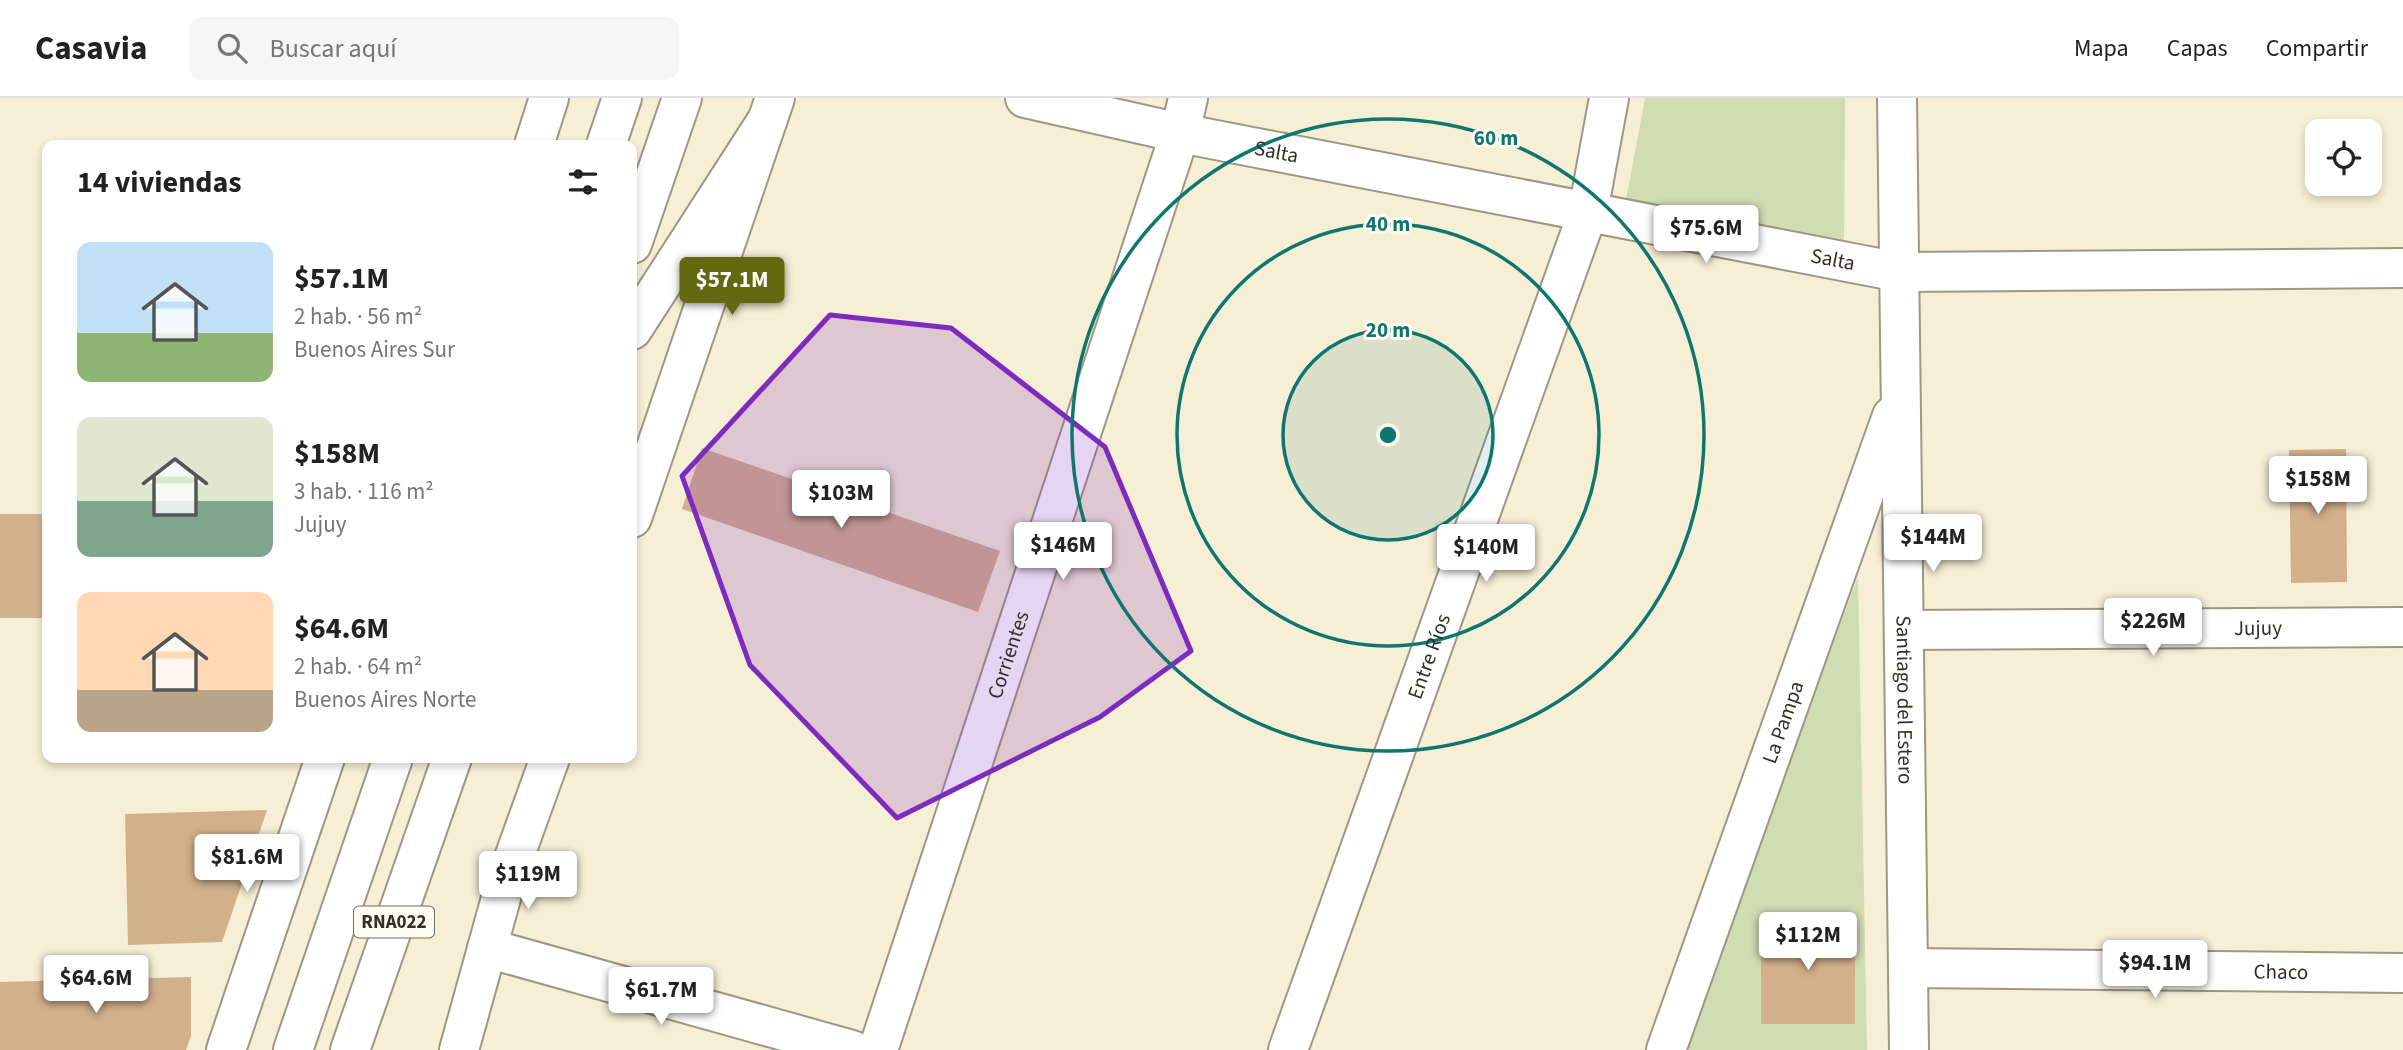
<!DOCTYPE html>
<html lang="es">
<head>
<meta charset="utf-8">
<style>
	:root { --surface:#fff; --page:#f6f6f6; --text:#222; --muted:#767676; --line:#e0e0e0; --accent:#616a10 }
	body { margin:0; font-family:"Source Sans 3",sans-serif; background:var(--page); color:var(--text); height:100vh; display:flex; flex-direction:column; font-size:26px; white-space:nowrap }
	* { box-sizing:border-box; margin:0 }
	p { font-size:23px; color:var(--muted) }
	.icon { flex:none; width:38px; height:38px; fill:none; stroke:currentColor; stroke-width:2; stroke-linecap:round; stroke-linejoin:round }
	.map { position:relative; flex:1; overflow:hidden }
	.details { position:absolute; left:42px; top:42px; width:595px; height:623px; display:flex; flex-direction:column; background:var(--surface); border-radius:14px; box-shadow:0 4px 10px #0003 }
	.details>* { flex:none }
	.controls { position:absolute; left:2305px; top:21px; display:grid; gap:14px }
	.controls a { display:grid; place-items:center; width:77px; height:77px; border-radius:14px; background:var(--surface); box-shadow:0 4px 10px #0003; font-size:35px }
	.price { position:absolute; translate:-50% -60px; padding:0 16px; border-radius:7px; background:#fff; color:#222; font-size:23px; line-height:46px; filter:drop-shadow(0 2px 4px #0008) }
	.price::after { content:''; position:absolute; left:50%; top:42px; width:21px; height:16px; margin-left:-10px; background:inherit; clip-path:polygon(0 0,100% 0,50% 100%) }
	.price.selected { background:var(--accent); color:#fff }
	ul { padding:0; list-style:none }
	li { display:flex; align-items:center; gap:21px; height:175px; padding:0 35px }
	li span { display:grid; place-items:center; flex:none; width:196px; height:140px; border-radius:14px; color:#555 }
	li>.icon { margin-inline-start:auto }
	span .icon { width:84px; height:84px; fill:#fffc; stroke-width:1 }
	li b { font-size:30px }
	h2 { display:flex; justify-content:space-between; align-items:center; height:84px; padding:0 35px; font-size:30px }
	header { display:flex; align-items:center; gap:42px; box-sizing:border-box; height:98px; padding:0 35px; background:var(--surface); border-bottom:2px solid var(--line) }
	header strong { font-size:33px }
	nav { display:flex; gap:38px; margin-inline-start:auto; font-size:24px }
	.search { width:490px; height:63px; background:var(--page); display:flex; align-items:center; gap:18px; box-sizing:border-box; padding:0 24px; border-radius:14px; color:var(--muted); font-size:26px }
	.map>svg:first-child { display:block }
	.green { fill:#d0ddb2 }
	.building { fill:#d3b08c }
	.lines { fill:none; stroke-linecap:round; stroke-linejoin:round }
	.street-casing { stroke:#9f9781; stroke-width:42 }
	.secondary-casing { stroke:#9f9781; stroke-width:42 }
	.highway-casing { stroke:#9f9781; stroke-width:42 }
	.street { stroke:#fff; stroke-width:38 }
	.secondary { stroke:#fff; stroke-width:38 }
	.highway { stroke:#fff; stroke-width:38 }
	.marked { fill:#7b2cbf; fill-opacity:0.2; stroke:#7b2cbf; stroke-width:5; stroke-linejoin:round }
	.ring { fill:none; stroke:#0f766e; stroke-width:3.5 }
	.labels { text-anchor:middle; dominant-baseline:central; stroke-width:6; stroke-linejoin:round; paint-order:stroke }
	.shield { fill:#fffcf2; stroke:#706c63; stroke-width:2 }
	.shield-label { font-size:19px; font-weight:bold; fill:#332f26 }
	.street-label { font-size:21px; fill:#332f26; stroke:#fffcf2 }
	.centre { fill:#0f766e; stroke:#fffcf2; stroke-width:3.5 }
	.ring-label { font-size:21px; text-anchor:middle; font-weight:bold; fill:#0f766e; stroke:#fffcf2; stroke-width:6; stroke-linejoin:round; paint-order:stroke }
</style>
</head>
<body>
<header>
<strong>Casavia</strong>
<div class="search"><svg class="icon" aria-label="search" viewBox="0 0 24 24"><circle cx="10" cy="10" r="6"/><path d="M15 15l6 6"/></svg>Buscar aquí</div>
<nav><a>Mapa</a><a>Capas</a><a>Compartir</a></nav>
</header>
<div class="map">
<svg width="2403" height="952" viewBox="0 0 2403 952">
	<rect width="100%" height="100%" fill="#f7eed6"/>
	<g class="green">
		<path d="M 1645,0 L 1845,0 L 1844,148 L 1626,102 Z"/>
		<path d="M 1858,479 L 1867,952 L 1681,952 Z"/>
	</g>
	<g class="building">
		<path d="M 702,350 L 1000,453 L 978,514 L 682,411 Z"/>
		<path d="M 2346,351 L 2347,484 L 2291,485 L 2289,352 Z"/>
		<rect x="0" y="416" width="47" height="104"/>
		<path d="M 267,712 L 222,844 L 128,847 L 125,716 Z"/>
		<rect x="1761" y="823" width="94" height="103"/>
		<path d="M 191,879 L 191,938 L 186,952 L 0,952 L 0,884 Z"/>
	</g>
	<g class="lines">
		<g class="street-casing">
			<g id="street">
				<path id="s1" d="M 1025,0 L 1180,35 L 1899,174 L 2403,170"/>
				<path id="s2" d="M 1897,0 L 1909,952"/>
				<path id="s3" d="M 1904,532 L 2403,529"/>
				<path d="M 487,850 L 852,952"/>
				<path id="s4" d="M 1908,870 L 2403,875"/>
				<path id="s5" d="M 878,952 L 1180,35 L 1188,0"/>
				<path id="s6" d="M 1288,952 L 1588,114 L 1609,0"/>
				<path id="s7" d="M 1666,952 L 1892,318"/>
			</g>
		</g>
		<g class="secondary-casing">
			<g id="secondary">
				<path d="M 534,47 L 549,0"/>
				<path d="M 632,420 L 775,0"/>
				<path d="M 226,952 L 325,660"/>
				<path d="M 459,952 L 506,782 L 550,660"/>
			</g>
		</g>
		<g class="highway-casing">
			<g id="highway">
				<path d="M 606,47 L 622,0"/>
				<path d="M 632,146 L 682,0"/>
				<path d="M 632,232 L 768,21"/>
				<path d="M 293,952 L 393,660"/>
				<path d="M 350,952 L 452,660"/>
			</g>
		</g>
		<use href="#street" class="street"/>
		<use href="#secondary" class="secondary"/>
		<use href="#highway" class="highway"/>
	</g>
	<path class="marked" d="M 830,217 L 951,230 L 1105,349 L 1191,553 L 1100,619 L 897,720 L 750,567 L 682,378 Z"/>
	<circle cx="1388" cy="337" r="105" fill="#0f766e" fill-opacity=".12"/>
	<g class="ring">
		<circle cx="1388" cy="337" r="105"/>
		<circle cx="1388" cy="337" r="211"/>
		<circle cx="1388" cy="337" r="316"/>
	</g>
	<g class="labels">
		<rect class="shield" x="354" y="808.5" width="80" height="31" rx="5"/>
		<g class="shield-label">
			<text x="394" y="824">RNA022</text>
		</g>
		<g class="street-label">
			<text stroke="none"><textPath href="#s1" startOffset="257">Salta</textPath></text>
			<text stroke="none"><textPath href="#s1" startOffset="824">Salta</textPath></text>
			<text stroke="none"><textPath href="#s3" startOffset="354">Jujuy</textPath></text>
			<text stroke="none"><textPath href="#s5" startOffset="416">Corrientes</textPath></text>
			<text stroke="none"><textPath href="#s6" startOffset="418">Entre Ríos</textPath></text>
			<text stroke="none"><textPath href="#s2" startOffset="602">Santiago del Estero</textPath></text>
			<text stroke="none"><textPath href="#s7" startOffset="348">La Pampa</textPath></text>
			<text stroke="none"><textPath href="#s4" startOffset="373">Chaco</textPath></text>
		</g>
	</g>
	<circle cx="1388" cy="337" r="10" class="centre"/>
	<g class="ring-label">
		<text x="1496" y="47">60 m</text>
		<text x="1388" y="133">40 m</text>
		<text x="1388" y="239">20 m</text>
	</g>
</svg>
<div class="controls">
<a><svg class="icon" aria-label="locate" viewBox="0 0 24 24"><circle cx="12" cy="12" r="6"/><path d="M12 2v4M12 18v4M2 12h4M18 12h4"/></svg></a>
</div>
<b class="price" style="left:1706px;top:167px">$75.6M</b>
<b class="price selected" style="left:732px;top:219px">$57.1M</b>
<b class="price" style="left:2318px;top:418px">$158M</b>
<b class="price" style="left:841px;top:432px">$103M</b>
<b class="price" style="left:1933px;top:476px">$144M</b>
<b class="price" style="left:1063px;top:484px">$146M</b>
<b class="price" style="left:1486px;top:486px">$140M</b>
<b class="price" style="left:2153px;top:560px">$226M</b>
<b class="price" style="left:247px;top:796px">$81.6M</b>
<b class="price" style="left:528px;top:813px">$119M</b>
<b class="price" style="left:1808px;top:874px">$112M</b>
<b class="price" style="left:2155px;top:902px">$94.1M</b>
<b class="price" style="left:96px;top:917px">$64.6M</b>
<b class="price" style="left:661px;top:929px">$61.7M</b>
<section class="details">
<h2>14 viviendas<svg class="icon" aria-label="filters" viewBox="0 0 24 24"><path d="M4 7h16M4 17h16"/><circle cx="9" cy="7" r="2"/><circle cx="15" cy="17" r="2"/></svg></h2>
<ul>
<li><span style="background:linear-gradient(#bfe0f5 65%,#8fb573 0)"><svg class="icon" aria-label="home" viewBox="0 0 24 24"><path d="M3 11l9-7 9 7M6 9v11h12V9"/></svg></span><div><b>$57.1M</b><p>2 hab. · 56 m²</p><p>Buenos Aires Sur</p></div></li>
<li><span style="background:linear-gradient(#dfe7d0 60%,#7fa58c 0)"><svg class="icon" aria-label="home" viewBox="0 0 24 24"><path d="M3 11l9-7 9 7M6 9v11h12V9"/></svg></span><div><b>$158M</b><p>3 hab. · 116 m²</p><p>Jujuy</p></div></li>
<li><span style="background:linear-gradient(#ffd9b3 70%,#b9a48a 0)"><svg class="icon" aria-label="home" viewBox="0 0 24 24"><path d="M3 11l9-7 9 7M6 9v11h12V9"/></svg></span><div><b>$64.6M</b><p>2 hab. · 64 m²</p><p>Buenos Aires Norte</p></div></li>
</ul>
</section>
</div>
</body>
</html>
